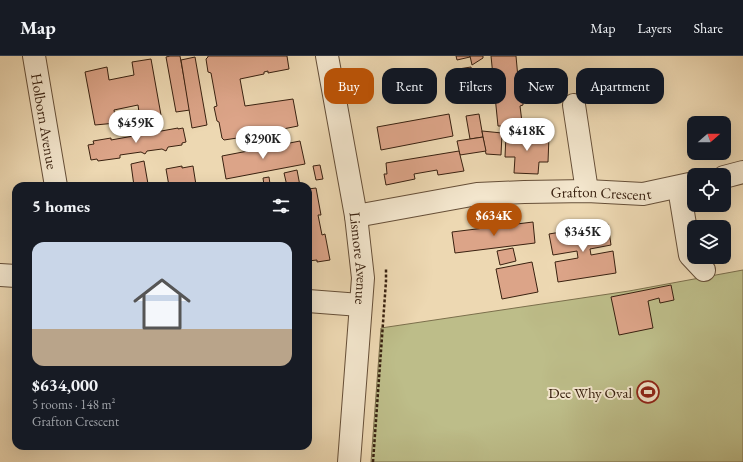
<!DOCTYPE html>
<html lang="en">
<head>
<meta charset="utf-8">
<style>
	:root { --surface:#171b24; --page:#242831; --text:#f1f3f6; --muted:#9ea1a6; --line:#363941; --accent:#b45309 }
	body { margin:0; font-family:"EB Garamond",serif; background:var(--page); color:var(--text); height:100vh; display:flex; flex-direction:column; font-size:15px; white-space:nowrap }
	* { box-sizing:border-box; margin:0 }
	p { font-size:13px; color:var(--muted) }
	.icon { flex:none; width:22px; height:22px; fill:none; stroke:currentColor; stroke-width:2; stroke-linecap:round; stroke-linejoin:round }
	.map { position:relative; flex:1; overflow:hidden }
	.drawer { position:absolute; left:12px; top:126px; width:300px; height:268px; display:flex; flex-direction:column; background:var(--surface); border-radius:12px; box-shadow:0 4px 16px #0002 }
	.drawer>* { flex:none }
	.guide { position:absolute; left:324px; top:12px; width:359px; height:36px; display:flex; gap:8px }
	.needle { width:26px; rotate:70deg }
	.fabs { position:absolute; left:687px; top:60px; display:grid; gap:8px }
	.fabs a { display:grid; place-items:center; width:44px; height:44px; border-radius:8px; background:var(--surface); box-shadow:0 4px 16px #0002; font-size:20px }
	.price { position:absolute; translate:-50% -34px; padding:0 9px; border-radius:14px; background:#fff; color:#222; font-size:13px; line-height:26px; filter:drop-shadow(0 1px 2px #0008) }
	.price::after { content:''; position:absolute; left:50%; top:24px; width:12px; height:9px; margin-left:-6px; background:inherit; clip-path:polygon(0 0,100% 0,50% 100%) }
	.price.current { background:var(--accent); color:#fff }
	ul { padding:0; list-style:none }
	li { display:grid; align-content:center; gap:8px; height:212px; padding:0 20px }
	li span { display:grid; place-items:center; height:124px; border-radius:12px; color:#555 }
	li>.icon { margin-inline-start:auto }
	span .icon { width:72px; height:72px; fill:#fffc; stroke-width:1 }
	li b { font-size:17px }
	h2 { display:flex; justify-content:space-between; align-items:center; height:48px; padding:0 20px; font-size:17px }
	.tag { padding:0 14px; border-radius:12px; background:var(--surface); box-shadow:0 4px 16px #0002; font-size:14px; line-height:36px }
	.tag.current { background:var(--accent); color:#fff }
	header { display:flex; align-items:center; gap:24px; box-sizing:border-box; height:56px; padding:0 20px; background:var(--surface); border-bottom:1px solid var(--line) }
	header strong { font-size:19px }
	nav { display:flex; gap:22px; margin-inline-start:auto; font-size:14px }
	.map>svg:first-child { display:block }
	.green { fill:#bdbd89; stroke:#7b6f4c }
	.building { fill:#dca488; stroke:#392110 }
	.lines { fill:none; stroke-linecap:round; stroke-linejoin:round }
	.minor-casing { stroke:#664f38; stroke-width:24 }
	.path { stroke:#392110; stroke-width:2.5; stroke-dasharray:3 2; stroke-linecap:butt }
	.minor { stroke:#f3e6cd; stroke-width:22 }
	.labels { text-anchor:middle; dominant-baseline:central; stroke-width:4; stroke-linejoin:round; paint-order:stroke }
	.street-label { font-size:15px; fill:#392110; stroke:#f3e6cd }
	.poi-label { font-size:15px; fill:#392110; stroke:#f3e6cd; text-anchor:end }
</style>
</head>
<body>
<header>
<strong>Map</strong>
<nav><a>Map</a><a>Layers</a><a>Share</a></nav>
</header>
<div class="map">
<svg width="743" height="406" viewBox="0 0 743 406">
	<rect width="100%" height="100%" fill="#edd8b2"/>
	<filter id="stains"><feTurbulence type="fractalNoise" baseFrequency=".005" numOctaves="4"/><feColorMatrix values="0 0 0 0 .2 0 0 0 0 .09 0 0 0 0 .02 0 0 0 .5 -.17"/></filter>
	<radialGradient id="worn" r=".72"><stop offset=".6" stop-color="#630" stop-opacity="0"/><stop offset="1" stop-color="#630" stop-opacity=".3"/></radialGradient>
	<path class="green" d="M 743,214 L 743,406 L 371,406 L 381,272 L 629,235 Z"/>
	<g class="building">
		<path d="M 170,0 L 180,0 L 190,54 L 176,56 L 166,1 Z"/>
		<path d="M 208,0 L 287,0 L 289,13 L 268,17 L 268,15 L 264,16 L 264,18 L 240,23 L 245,50 L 293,43 L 298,70 L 278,74 L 278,72 L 243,78 L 244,81 L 224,84 L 222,82 L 219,66 L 217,65 L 214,51 L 217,50 L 211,17 L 208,16 L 206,3 L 208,1 Z"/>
		<path d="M 456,0 L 470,0 L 470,1 L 457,4 Z"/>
		<path d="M 470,0 L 483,0 L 483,2 L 472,9 Z"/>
		<path d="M 491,0 L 516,0 L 520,44 L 523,44 L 523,49 L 520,50 L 522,66 L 516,67 L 517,74 L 503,75 L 502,70 L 498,70 Z"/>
		<path d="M 195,1 L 207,69 L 192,72 L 181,4 Z"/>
		<path d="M 151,3 L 161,59 L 140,63 L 138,49 L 114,54 L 116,67 L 95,69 L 85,16 L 107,11 L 109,24 L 134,19 L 132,6 Z"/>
		<path d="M 471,11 L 473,24 L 471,24 L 473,38 L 458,41 L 452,14 Z"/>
		<path d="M 449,58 L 453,80 L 381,94 L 377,71 Z"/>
		<path d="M 479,58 L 483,81 L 470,83 L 466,60 Z"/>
		<path d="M 178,72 L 178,73 L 183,72 L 186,86 L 182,87 L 182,89 L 168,91 L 166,95 L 162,93 L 147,95 L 145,98 L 141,96 L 120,99 L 120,102 L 98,105 L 97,103 L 91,104 L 88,89 L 94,88 L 93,85 L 111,82 L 111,84 Z"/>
		<path d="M 482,75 L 502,77 L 501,99 L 486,98 Z"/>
		<path d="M 506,79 L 549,80 L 548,106 L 539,106 L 538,118 L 514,117 L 515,101 L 505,101 Z"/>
		<path d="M 483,81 L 486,95 L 460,99 L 457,85 Z"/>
		<path d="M 300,85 L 305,108 L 226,123 L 222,100 Z"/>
		<path d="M 459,95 L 464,115 L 438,119 L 437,114 L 414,118 L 415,123 L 386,129 L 384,118 L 387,118 L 386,107 Z"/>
		<path d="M 144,105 L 148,128 L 134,130 L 131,108 Z"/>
		<path d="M 320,109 L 323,123 L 316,124 L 313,110 Z"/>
		<path d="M 182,110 L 182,112 L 193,110 L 196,129 L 193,130 L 169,130 L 166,113 Z"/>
		<path d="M 297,114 L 300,130 L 287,130 L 284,117 Z"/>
		<path d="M 269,121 L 270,128 L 264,129 L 263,122 Z"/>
		<path d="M 115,127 L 116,130 L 95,130 Z"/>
		<path d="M 316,132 L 321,159 L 318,159 L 322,179 L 325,178 L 330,204 L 317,206 L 317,204 L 308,205 L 308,133 Z"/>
		<path d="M 508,159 L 509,167 L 497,168 L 496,160 Z"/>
		<path d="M 533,166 L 535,187 L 455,197 L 452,176 Z"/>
		<path d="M 608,168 L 611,189 L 590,193 L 591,199 L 613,195 L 616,217 L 558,226 L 555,206 L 578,202 L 577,195 L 553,199 L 549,178 Z"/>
		<path d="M 513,192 L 516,205 L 500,209 L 497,195 Z"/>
		<path d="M 532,206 L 538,236 L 502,243 L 496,213 Z"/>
		<path d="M 671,229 L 674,244 L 660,247 L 659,242 L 648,245 L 653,272 L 619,279 L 611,241 Z"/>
	</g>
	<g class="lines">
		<g class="minor-casing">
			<g id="minor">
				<path id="s1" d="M 34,0 L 56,130"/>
				<path id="s2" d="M 327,0 L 356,160 L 363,222 L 349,406"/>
				<path d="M 574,49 L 587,135"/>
				<path d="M 724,121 L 743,116"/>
				<path d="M 679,132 L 690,199 L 704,214"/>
				<path id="s3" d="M 356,160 L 477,138 L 524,136 L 587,135 L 643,138 L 694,127"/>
				<path d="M 0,219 L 16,220"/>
				<path d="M 308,245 L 360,249"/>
			</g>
		</g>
		<path class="path" d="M 373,406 L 386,225 L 386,213"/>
		<use href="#minor" class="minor"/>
	</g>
	<defs>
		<g id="stadium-ring" transform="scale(1.15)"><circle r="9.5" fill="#f3e6cd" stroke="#8f2418" stroke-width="1.5"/><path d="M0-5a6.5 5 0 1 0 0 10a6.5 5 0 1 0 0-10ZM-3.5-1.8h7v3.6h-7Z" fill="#8f2418"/></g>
	</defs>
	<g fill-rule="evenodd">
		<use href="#stadium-ring" x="648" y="336"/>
	</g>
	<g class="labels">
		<g class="street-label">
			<text stroke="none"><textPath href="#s1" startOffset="66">Holborn Avenue</textPath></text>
			<text stroke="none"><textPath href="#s3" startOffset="247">Grafton Crescent</textPath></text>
			<text stroke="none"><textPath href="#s2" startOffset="205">Lismore Avenue</textPath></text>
		</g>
		<g class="poi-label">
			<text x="632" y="336">Dee Why Oval</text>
		</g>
	</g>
	<rect width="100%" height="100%" filter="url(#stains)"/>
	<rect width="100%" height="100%" fill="url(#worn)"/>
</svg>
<div class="fabs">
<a><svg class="needle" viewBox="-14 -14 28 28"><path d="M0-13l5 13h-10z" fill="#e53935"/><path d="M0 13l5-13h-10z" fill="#9ea1a6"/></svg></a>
<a><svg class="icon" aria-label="locate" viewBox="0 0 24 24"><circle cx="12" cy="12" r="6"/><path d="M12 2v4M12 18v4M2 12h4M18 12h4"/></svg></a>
<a><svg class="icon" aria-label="layers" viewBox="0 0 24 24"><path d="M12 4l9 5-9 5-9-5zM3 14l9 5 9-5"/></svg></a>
</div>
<b class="price" style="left:136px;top:88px">$459K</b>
<b class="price" style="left:527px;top:96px">$418K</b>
<b class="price" style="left:263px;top:104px">$290K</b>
<b class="price current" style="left:494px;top:181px">$634K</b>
<b class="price" style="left:583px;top:197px">$345K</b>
<div class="guide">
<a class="tag current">Buy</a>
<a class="tag">Rent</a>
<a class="tag">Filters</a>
<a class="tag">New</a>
<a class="tag">Apartment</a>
</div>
<section class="drawer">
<h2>5 homes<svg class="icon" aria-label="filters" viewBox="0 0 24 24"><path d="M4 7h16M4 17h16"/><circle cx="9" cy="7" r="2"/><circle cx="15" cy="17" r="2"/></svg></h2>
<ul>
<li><span style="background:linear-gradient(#c9d6e8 70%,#b9a48a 0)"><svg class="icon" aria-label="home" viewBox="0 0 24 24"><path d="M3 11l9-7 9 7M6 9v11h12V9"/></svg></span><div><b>$634,000</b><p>5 rooms · 148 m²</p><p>Grafton Crescent</p></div></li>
</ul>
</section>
</div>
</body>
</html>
